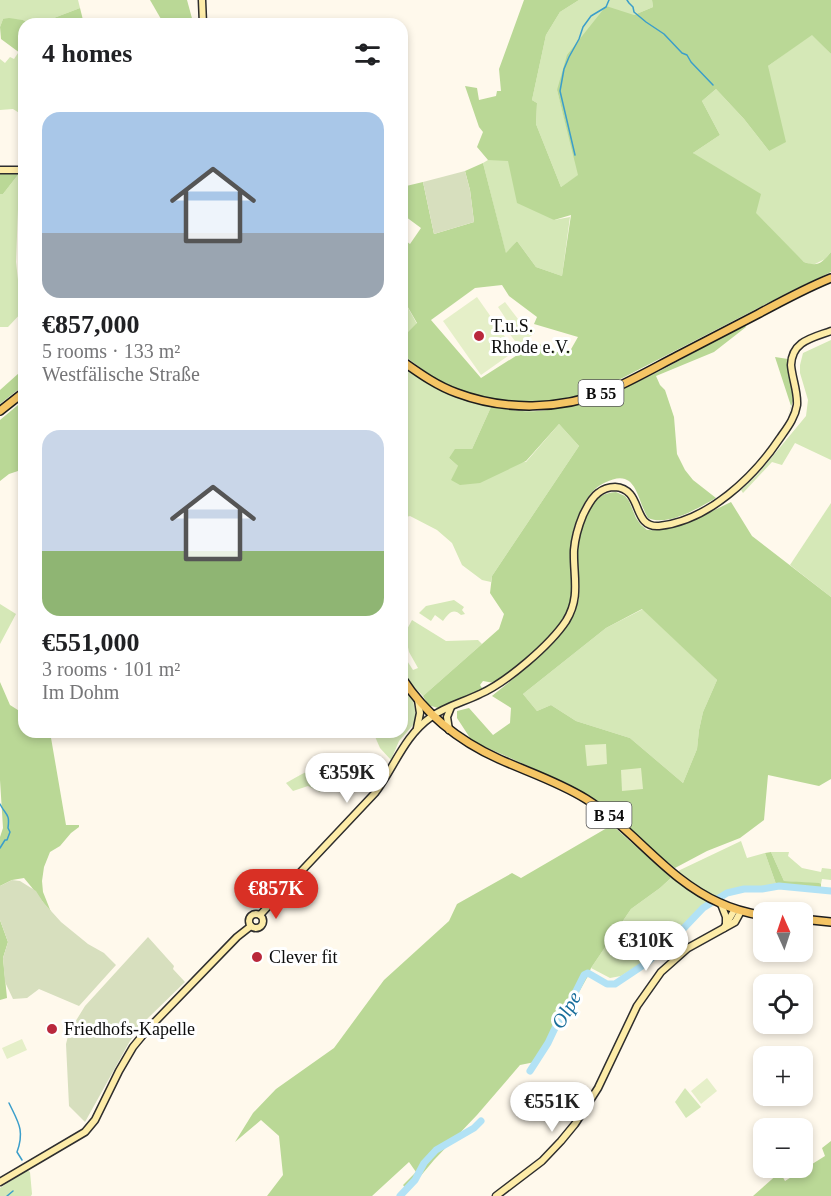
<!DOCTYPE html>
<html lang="en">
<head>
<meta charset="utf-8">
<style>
	:root { --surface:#fff; --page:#f2f2f2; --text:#202124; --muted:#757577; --accent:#d93025 }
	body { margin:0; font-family:"Times New Roman",serif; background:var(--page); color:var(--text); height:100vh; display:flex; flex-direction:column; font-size:22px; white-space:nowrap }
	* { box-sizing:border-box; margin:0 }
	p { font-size:20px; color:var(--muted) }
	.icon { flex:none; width:33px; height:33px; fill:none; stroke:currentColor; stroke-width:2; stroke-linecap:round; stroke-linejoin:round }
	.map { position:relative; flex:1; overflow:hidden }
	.panel { position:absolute; left:18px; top:18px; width:390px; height:720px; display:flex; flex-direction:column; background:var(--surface); border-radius:18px; box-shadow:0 3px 9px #0003 }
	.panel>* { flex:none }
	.needle { width:39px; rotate:357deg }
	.buttons { position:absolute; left:753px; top:902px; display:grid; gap:12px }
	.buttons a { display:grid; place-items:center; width:60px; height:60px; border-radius:12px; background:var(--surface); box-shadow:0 3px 9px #0003; font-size:30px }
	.price { position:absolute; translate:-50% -51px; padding:0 14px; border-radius:21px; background:#fff; color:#222; font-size:20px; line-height:39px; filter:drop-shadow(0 2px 3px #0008) }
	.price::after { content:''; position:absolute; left:50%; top:36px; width:18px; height:14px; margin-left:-9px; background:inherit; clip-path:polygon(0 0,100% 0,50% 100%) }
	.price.selected { background:var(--accent); color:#fff }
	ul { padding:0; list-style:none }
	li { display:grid; align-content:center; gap:12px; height:318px; padding:0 24px }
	li span { display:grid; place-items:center; height:186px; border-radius:18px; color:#555 }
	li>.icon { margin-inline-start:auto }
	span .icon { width:108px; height:108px; fill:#fffc; stroke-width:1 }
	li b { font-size:26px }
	h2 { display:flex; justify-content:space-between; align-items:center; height:72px; padding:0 24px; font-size:26px }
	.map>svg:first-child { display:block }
	.green { fill:#d5e8b7 }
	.forest { fill:#bad896; fill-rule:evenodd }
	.cemetery { fill:#d7dfbe }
	.pitch { fill:#e5efc8 }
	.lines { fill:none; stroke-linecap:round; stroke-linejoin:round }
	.stream { stroke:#3b9eca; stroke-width:1.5 }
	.river { stroke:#b2e2f5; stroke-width:7 }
	.secondary-casing { stroke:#2e2e2e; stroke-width:9 }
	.primary-casing { stroke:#1d1d1d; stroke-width:10 }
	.secondary { stroke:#fdeca8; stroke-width:6 }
	.primary { stroke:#f5c565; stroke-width:7 }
	.poi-dot { fill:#b9283c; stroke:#fff; stroke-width:2 }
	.labels { text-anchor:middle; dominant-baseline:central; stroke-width:6; stroke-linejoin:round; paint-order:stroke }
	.shield { fill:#fff; stroke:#555; stroke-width:1.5 }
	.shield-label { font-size:16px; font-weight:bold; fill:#0c0c0c }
	.poi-label { font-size:18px; fill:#0c0c0c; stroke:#fff; text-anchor:start }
	.water-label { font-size:20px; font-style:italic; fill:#196e9b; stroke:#fff }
</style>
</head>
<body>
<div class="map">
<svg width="831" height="1196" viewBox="0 0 831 1196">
	<rect width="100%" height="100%" fill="#fff9ec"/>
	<g class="green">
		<path d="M 0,0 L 78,0 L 80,8 L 38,24 L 30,24 L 23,20 L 3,19 L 0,27 Z"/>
		<path d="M 579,0 L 652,0 L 653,7 L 634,15 L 557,90 L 579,175 L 561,187 L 536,124 L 537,103 L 532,100 L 546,35 L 560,12 Z"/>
		<path d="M 812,34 L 831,54 L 831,252 L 825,259 L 813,265 L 804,262 L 693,153 L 720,135 L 702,101 L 716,89 L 744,119 L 769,151 L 768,66 Z"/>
		<path d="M 18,53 L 24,56 L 24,116 L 13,109 L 0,110 L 0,59 L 5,63 L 10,57 L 14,59 Z"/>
		<path d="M 488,160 L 508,160 L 554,220 L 570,217 L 562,276 L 536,267 L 517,241 L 506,254 L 483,163 Z"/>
		<path d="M 21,171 L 24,173 L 24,207 L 18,209 L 16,262 L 18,280 L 24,281 L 24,310 L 8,327 L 0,327 L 0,194 L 3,194 Z"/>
		<path d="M 402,297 L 417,324 L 402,338 Z"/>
		<path d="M 831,340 L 831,460 L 795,443 L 782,465 L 772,462 L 743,493 L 741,490 L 757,475 L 806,416 L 808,400 L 800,373 L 800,365 L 803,353 Z"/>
		<path d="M 402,366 L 421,379 L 454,396 L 491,407 L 472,449 L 449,458 L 458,466 L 526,462 L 559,424 L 579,446 L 492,576 L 491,582 L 482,580 L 462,565 L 452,543 L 437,530 L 410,516 L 402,518 Z"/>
		<path d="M 831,503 L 831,597 L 790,565 Z"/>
		<path d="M 454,600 L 464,607 L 462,610 L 465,614 L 461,615 C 453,607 448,614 443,621 L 435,615 L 431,621 L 419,613 L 426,606 Z"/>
		<path d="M 0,604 L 16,614 L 0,644 Z"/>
		<path d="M 643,609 L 717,680 L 703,712 L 699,730 L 697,749 L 683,783 L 630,738 L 576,721 L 551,705 L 537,711 L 523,694 L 606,628 Z"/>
		<path d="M 412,620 L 446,641 L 478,640 L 482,644 L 423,696 L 405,678 L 402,673 L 402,653 L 413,670 L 418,668 L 409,652 L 405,633 Z"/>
		<path d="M 402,685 L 413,701 L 417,718 L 413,725 L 399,741 L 391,760 L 380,748 L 373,732 L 402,732 Z"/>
		<path d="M 326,766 L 331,770 L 331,776 L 320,792 L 308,786 L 293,791 L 286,783 C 299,776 312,767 326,766 Z"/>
		<path d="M 741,841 L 747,858 L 765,853 L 776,884 L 762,887 L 744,887 L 726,891 L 703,906 L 683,927 L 664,940 L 658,950 L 648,959 L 621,976 L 610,978 L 591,968 L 631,909 L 660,888 L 680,870 Z"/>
		<path d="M 771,852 L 789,852 L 788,856 L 802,868 L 821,872 L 822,868 L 831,869 L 831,880 L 822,879 L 821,884 L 784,881 Z"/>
		<path d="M 685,1088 L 701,1107 L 686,1118 L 675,1102 Z"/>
		<path d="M 27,1170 L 30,1172 L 32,1194 L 31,1196 L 0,1196 L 0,1188 Z"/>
	</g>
	<g class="forest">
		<path d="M 150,0 L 187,0 L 193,22 L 173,22 L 161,19 Z"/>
		<path d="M 524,0 L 579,0 L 560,12 L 546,35 L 532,100 L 537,103 L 536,124 L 561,187 L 578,175 L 557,90 L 567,55 L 606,6 L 634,15 L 653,7 L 652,0 L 831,0 L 831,54 L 812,35 L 768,66 L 786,142 L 769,151 L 744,119 L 716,89 L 702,101 L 720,135 L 693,153 L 761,194 L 756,213 L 804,262 C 818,267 822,263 831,252 L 831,272 L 789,292 L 603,388 C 553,405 507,408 457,389 C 437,381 419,367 402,354 L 402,338 L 417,323 L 402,297 L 402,245 L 406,241 L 410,244 L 421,228 L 402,214 L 402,187 L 423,182 L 434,234 L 474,222 L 470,190 L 465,171 L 483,163 L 506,253 L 517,241 L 536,267 L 562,276 L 571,215 L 554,220 L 517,203 L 508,161 L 488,160 L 477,147 L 483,132 L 479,127 L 465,86 L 477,88 L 479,100 L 496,96 L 497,91 L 501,91 L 499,69 ZM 502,285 L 509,296 L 537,317 L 534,324 L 578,337 L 570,351 L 557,352 L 539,344 L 534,353 L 522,352 L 481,378 L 431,320 L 475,288 Z"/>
		<path d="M 80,8 L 84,24 L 38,24 Z"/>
		<path d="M 9,18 L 23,20 L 30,24 L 24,24 L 24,56 L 1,39 L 0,27 L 3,19 Z"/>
		<path d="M 21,171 L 3,194 L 0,194 L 0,173 Z"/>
		<path d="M 744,324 L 746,327 L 714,352 L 656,376 L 660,385 L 665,390 L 674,417 L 677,454 L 685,470 L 693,480 L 716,498 C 698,508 668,527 648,518 C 636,498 637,466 604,483 C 594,488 588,496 583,506 C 574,523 570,539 570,559 C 570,577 576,596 566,613 C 551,642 520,664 494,683 L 483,681 L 480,685 L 482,688 L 480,691 L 438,708 L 428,705 L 423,696 L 499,629 L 504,614 L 490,593 L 492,576 L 579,446 L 559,424 L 526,461 L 480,483 L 460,485 L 451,480 L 458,466 L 449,458 L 455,449 L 472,449 L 491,407 C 506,409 522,412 537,411 C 609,407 682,358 744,324 Z"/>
		<path d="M 775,357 L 788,359 L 793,401 L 788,416 L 791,406 Z"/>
		<path d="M 19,373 L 24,380 L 24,385 L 0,404 L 0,390 Z"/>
		<path d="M 24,400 L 24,469 L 9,474 L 0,481 L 0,420 Z"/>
		<path d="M 616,492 L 625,496 L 629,501 L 636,518 L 641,525 L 647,530 C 679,532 703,515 731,502 L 752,536 L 831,597 L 831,779 L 819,786 L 768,775 L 764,820 L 740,838 L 707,851 L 675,868 L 655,852 L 613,812 L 587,795 L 566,783 L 472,741 L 457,718 L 457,711 L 469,708 L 493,735 L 510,723 L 511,708 L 492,696 C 519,674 561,643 575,611 C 584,592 577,571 577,552 C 578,537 582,521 590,508 C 597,497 603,493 616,492 ZM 642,609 L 717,680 L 703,712 L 699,730 L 697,749 L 683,783 L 630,738 L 576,721 L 551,705 L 537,711 L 523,694 L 606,628 Z"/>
		<path d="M 0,682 L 10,705 L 21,712 L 24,711 L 24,732 L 50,732 L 66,825 L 79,825 L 79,827 L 71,833 L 60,846 L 50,852 L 44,867 L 42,881 L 43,892 L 51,912 C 41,901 34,889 24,878 L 12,880 L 0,886 L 0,837 L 3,828 L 0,780 Z"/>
		<path d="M 612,825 L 671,878 L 660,888 L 631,909 L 591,968 L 588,976 L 540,1061 L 520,1065 L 477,1115 L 434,1160 L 408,1191 L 403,1185 L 416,1172 L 409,1162 L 372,1196 L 267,1196 L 283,1175 L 279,1136 L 261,1120 L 235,1142 L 253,1113 L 276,1089 L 334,1048 L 384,980 L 449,921 L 457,904 L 512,873 L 521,878 Z"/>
		<path d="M 771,852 L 784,881 L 819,883 L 821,884 L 821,889 L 776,884 L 765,853 Z"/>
		<path d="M 0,920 L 8,942 L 3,958 L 7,998 L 0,1000 Z"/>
		<path d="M 831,1141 L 831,1196 L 753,1196 L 780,1172 L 785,1181 L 825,1156 L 822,1148 Z"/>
	</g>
	<g class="cemetery">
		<path d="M 465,171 L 470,190 L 474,222 L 434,234 L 423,182 Z"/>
		<path d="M 12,880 L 20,881 L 36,891 L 43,902 L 61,922 L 88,944 L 104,953 L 116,965 L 79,1006 L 39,989 L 27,998 L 13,999 L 5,982 L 3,958 L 8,942 L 0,920 L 0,886 Z"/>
		<path d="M 148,937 L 174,966 L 173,969 L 185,982 L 145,1021 L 130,1041 L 85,1122 L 69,1106 L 66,1044 L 69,1032 L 85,1006 Z"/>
	</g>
	<g class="pitch">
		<path d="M 477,297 L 515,351 L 481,375 L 443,321 Z"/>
		<path d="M 505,302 L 518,319 L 522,317 L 535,333 L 518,345 L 506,329 L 510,325 L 498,307 Z"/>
		<path d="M 606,744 L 607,764 L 587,766 L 585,745 Z"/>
		<path d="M 641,768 L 643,789 L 622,791 L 621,770 Z"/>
		<path d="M 22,1039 L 27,1050 L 7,1059 L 2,1048 Z"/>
		<path d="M 707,1078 L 717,1091 L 701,1104 L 691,1091 Z"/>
	</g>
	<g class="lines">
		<g class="stream">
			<path d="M 627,0 L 629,3 L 633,7 L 634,12 L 646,22 L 664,34 L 682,53 L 687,55 L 691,62 L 713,85"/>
			<path d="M 575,155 L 560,91 L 564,69 L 569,57 L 579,39 L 583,27 L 591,16 L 606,7 L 609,0"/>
			<path d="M 399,733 L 399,732"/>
			<path d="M 0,804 C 6,816 10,813 8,828 L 10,832 L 7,840 L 5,840 L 0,848"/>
			<path d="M 9,1103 C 18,1122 25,1130 17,1152 L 22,1160"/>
			<path d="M 7,1196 L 13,1191"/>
		</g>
		<g class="river">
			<path d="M 530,1071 L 548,1043 L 556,1026 L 559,1023 L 572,999 L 584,975 L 588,973 L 607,984 L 615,984 L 648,962 L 659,951 L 670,937 L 683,929 L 703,908 L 727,893 L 744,889 L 762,889 L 779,886 L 831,891"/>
			<path d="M 400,1196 L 415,1180 L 424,1163 L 436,1150 L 474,1128 L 481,1121"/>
		</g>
		<g class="secondary-casing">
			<g id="secondary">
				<path d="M 202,0 L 203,24"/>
				<path d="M 0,170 L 24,170"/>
				<path d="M 417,728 L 420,713 L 418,700"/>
				<path d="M 449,730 L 447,717 L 451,707"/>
				<path d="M 721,904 L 726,917 L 726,924"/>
				<circle cx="256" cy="921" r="7"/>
				<path d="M 260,915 L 375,793 C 394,768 404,736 431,717 C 446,706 464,702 480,694 C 507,682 550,645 566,621 C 581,597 573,576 574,550 C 575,538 578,527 583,515 C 587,507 591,498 598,493 C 603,489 609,487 615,487 C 644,489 631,528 659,526 C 708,521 754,477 780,438 C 787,428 795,418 797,405 C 798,392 792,378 791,365 C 792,341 812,338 831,331"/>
				<path d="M 724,928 L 735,909"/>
				<path d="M 0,1182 L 85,1132 L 95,1120 L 119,1071 L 133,1047 L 147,1030 L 237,937 L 251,926"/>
				<path d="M 496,1196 L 542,1161 L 561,1141 L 575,1124 L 598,1088 L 637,1006 L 661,972 L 688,948 L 735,922 L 741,911"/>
			</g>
		</g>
		<g class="primary-casing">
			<g id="primary">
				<path d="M 402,361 C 419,373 437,386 457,393 C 505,411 560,410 608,391 C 631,381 654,368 677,356 C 704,342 731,328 758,314 C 782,301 806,288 831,278"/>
				<path d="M 0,411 L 24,392"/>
				<path d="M 402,678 C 426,715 459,741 499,759 C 528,772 559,782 586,799 C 634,829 667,880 720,903 C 734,910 748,913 764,916"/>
				<path d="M 802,919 L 831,922"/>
			</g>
		</g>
		<use href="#secondary" class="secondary"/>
		<use href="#primary" class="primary"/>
	</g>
	<g class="poi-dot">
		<circle cx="479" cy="336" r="6"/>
		<circle cx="257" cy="957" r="6"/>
		<circle cx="52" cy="1029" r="6"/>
	</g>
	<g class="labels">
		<g class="shield">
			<rect x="578.5" y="380" width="45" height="26" rx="4.5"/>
			<rect x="586.5" y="802" width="45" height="26" rx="4.5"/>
		</g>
		<g class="shield-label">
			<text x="601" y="393">B 55</text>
			<text x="609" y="815">B 54</text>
		</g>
		<g class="poi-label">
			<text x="491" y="326">T.u.S.<tspan x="491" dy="21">Rhode e.V.</tspan></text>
			<text x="269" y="957">Clever fit</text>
			<text x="64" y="1029">Friedhofs-Kapelle</text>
		</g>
		<g class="water-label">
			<text transform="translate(566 1010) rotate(-60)">Olpe</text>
		</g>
	</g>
</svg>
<div class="buttons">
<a><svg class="needle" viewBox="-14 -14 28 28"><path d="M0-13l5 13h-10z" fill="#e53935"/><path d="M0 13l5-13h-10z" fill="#757577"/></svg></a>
<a><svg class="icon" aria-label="locate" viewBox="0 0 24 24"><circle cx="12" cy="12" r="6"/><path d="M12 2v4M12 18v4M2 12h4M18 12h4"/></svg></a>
<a>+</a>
<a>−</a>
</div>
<b class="price" style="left:347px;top:804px">€359K</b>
<b class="price selected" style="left:276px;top:920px">€857K</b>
<b class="price" style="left:646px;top:972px">€310K</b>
<b class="price" style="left:552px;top:1133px">€551K</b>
<section class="panel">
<h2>4 homes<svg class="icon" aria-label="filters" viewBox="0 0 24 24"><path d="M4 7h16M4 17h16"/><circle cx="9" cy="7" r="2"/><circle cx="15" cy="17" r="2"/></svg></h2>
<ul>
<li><span style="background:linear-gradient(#a9c7e8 65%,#9aa5b1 0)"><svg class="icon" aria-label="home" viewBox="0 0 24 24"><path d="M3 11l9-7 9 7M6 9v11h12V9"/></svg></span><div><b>€857,000</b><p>5 rooms · 133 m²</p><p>Westfälische Straße</p></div></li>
<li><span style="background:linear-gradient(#c9d6e8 65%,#8fb573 0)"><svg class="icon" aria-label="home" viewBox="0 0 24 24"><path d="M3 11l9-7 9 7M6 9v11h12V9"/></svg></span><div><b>€551,000</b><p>3 rooms · 101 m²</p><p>Im Dohm</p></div></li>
</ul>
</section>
</div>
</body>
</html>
